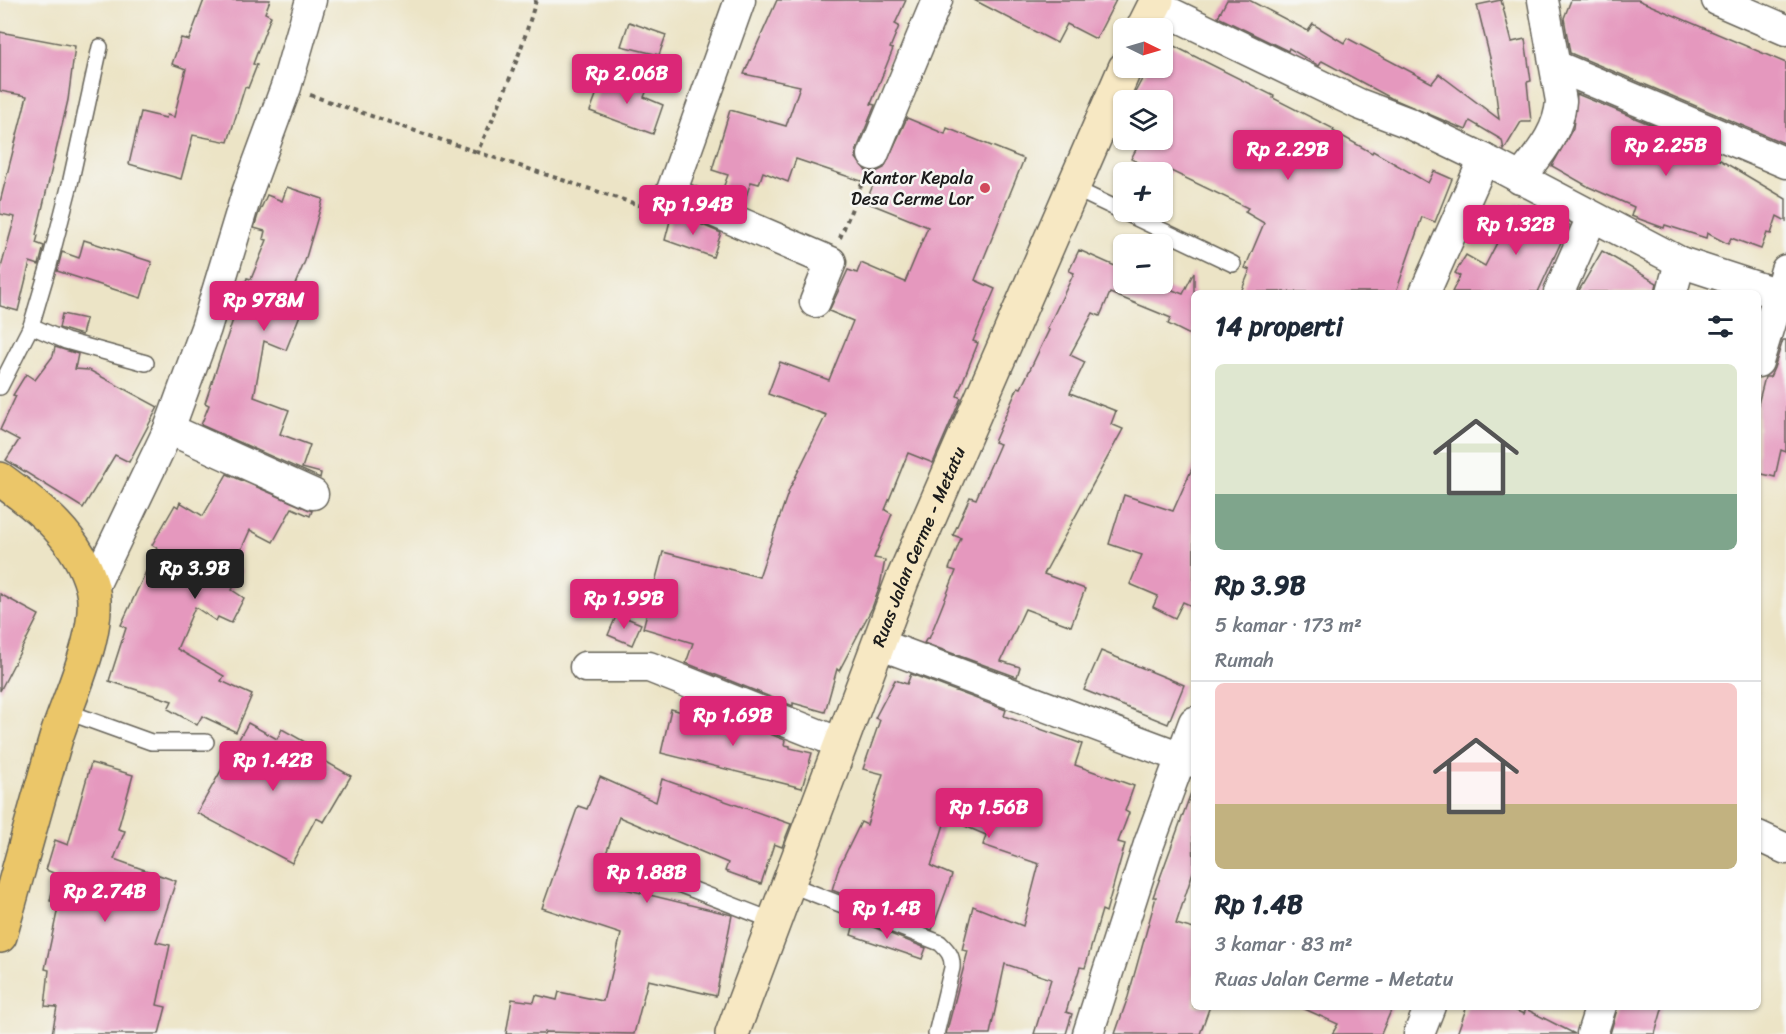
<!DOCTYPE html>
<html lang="id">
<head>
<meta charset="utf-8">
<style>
	:root { --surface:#fff; --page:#f6f6f7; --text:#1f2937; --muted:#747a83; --line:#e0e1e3; --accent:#db2777 }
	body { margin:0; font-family:Sriracha,sans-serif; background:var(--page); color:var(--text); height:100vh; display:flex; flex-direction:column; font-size:22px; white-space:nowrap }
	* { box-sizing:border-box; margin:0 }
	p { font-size:20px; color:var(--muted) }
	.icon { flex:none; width:33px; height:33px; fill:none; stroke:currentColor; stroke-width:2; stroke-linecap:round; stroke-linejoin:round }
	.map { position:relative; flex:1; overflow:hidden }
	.drawer { position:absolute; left:1191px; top:290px; width:570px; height:720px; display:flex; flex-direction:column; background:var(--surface); border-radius:9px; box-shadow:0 2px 4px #0004 }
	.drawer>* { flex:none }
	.needle { width:39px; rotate:95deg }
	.buttons { position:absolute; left:1113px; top:18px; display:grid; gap:12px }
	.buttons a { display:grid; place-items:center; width:60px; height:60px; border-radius:9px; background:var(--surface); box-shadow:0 2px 4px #0004; font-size:30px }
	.price { position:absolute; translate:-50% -51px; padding:0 14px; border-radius:6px; background:var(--accent); color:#fff; font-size:20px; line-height:39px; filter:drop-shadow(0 2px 3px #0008) }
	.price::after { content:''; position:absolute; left:50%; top:36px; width:18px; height:14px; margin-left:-9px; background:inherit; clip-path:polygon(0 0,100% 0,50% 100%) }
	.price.current { background:#222; color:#fff }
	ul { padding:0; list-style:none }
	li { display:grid; align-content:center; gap:12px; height:318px; padding:0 24px }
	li+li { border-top:2px solid var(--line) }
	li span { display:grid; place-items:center; height:186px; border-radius:9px; color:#555 }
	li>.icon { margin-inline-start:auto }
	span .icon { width:108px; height:108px; fill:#fffc; stroke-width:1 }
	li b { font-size:26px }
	h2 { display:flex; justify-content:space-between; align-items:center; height:72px; padding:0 24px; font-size:26px }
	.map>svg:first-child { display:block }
	.building { fill:#e598be }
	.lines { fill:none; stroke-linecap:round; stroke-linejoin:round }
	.service-casing { stroke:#656258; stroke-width:18 }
	.minor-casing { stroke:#656258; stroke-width:33 }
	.secondary-casing { stroke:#656258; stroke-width:36 }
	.trunk-casing { stroke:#656258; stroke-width:36 }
	.path { stroke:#656258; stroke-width:4; stroke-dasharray:4.5 4.5; stroke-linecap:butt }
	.service { stroke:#fff; stroke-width:15 }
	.minor { stroke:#fff; stroke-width:30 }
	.secondary { stroke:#f7e8c3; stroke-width:33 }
	.trunk { stroke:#ebc669; stroke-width:33 }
	.poi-dot { fill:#d1495b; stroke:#f6f6f2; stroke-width:2 }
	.labels { text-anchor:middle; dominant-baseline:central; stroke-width:5; stroke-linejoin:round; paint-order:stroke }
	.poi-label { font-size:18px; fill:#1c1c1c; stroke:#f6f6f2; text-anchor:end }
	.street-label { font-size:18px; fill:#1c1c1c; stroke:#f6f6f2 }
</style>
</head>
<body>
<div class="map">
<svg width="1786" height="1034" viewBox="0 0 1786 1034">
	<rect width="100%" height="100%" fill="#f6f6f2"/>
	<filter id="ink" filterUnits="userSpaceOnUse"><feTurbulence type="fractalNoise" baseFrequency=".0167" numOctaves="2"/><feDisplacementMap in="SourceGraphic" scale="12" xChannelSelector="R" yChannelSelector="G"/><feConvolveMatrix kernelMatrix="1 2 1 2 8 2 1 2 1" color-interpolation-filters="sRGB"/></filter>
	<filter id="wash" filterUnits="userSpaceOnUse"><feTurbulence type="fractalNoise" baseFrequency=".008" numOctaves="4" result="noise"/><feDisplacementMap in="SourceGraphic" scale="24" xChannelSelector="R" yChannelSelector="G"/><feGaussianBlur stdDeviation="1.35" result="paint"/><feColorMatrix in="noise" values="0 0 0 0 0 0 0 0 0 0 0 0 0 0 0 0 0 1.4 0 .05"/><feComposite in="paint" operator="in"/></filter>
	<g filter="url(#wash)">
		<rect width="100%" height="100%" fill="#ece4c6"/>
		<g id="blocks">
			<g class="building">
				<path d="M 204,0 L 270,0 L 265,13 L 271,16 L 253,64 L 257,65 L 248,88 L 245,87 L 228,142 L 193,135 L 181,179 L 129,164 L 141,112 L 166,118 L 167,115 L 174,117 L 186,69 L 172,64 L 181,38 L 189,40 Z"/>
				<path d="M 777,0 L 906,0 L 895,24 L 899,26 L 890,48 L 893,49 L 871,104 L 875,105 L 857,149 L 856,158 L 866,171 L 876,172 L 884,168 L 907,118 L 945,134 L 947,128 L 1024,159 L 975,280 L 995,289 L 973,341 L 978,343 L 957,396 L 961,398 L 933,463 L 908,453 L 885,510 L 892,514 L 874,558 L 885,560 L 880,586 L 872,608 L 839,671 L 837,669 L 825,712 L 793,703 L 793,706 L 686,663 L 693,643 L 643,628 L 663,552 L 759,577 L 789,490 L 826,415 L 768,394 L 780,362 L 829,380 L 853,321 L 829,311 L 848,270 L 857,273 L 861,263 L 905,282 L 928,227 L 866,202 L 873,185 L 796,159 L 788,182 L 763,172 L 759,184 L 751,182 L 743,205 L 720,196 L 728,175 L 712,170 L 730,110 L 786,126 L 800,86 L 744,74 Z"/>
				<path d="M 974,0 L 1116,0 L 1096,39 L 1067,24 L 1057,43 Z"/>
				<path d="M 1227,0 L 1249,0 L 1308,31 L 1313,24 L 1344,43 L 1347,38 L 1432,83 L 1439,74 L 1499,119 L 1493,70 L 1477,5 L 1501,0 L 1512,42 L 1525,39 L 1531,81 L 1527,82 L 1531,122 L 1521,122 L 1504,150 L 1502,140 L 1470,121 L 1466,130 L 1391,98 L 1322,61 L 1319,66 L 1289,48 L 1288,51 L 1218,17 Z"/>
				<path d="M 1571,0 L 1638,0 L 1786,63 L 1786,144 L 1570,53 L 1564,18 Z"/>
				<path d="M 629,22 L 666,35 L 659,55 L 621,46 Z"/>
				<path d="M 0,32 L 75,46 L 68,100 L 36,235 L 38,236 L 36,243 L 44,246 L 39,265 L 30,262 L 18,311 L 0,306 L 0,271 L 15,217 L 0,214 L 0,202 L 27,96 L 0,91 Z"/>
				<path d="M 1162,40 L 1274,96 L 1273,98 L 1334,129 L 1333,131 L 1372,153 L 1373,151 L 1428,183 L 1434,171 L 1452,179 L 1435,222 L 1422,217 L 1396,292 L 1241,292 L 1250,270 L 1245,268 L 1264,223 L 1245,212 L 1248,208 L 1171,171 L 1168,177 L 1131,159 L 1141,140 L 1162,140 L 1162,100 L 1131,100 L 1148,68 L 1162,68 Z"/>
				<path d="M 609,77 L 648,88 L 644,97 L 663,105 L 653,134 L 590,111 L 601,82 L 607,84 Z"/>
				<path d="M 1577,94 L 1683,138 L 1786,199 L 1786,221 L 1777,216 L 1771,234 L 1767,233 L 1761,249 L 1731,238 L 1728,244 L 1707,233 L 1706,238 L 1665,225 L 1664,228 L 1631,216 L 1634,207 L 1589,187 L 1552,166 L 1573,128 Z"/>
				<path d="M 287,187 L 323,199 L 305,261 L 284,310 L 300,315 L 286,350 L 264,341 L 254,397 L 289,410 L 280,434 L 310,445 L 302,468 L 321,473 L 320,478 L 201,425 L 209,405 L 205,403 L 247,278 L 251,279 L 267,240 L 263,239 L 265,231 L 254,228 L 258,215 L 267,195 L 282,201 Z"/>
				<path d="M 1517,204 L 1569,225 L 1538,292 L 1452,292 L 1460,276 L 1455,273 L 1466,255 L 1485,266 Z"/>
				<path d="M 671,217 L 700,224 L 721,233 L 713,257 L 665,240 Z"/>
				<path d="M 84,240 L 152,262 L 141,298 L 57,271 L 62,252 L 79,258 Z"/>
				<path d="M 1079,250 L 1124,270 L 1124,284 L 1157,284 L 1183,294 L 1194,272 L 1194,337 L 1168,324 L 1171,318 L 1110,293 L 1100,316 L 1093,313 L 1070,355 L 1085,362 L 1070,393 L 1116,411 L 1111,424 L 1123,429 L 1044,574 L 1085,589 L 1071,626 L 1025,609 L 1001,661 L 1020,667 L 1017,677 L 924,643 L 927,638 L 929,639 L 956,571 L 949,569 L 961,538 L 953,535 L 970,497 L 976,499 L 1000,444 L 994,442 L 1018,387 L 1021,388 L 1049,330 L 1047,329 L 1074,273 L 1069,271 Z"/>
				<path d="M 1602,251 L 1657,283 L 1655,292 L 1578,292 Z"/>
				<path d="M 62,314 L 86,319 L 82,335 L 59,328 Z"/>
				<path d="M 1783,340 L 1786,340 L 1786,452 L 1781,450 L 1775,477 L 1758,473 L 1758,404 L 1765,377 L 1770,377 L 1774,368 Z"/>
				<path d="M 55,347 L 78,354 L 75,369 L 89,370 L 158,407 L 129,462 L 115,455 L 83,508 L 6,460 L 19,440 L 0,430 L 16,396 L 13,395 L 26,374 L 35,380 L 53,356 Z"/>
				<path d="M 1194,464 L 1194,607 L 1183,602 L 1175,618 L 1153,607 L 1158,596 L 1130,584 L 1142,555 L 1109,544 L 1124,495 L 1173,511 Z"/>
				<path d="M 227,474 L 312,511 L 310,516 L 292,508 L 273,542 L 250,530 L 234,566 L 242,570 L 232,590 L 244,598 L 231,623 L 218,617 L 216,621 L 195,607 L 177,649 L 224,676 L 221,681 L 252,695 L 236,732 L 202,716 L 197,725 L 168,709 L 172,701 L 109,681 L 126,628 L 121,625 L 157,548 L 152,545 L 175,505 L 178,507 L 180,502 L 203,516 Z"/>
				<path d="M 0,594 L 39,615 L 0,691 Z"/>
				<path d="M 617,614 L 641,624 L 632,645 L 608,635 Z"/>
				<path d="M 1101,651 L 1184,685 L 1168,724 L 1084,690 Z"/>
				<path d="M 911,674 L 1006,710 L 1004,716 L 1082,744 L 1075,765 L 1134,786 L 1125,811 L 1129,813 L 1118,842 L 1125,844 L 1106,912 L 1102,910 L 1085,968 L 1080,967 L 1066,1012 L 1072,1014 L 1066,1034 L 1034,1034 L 1051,979 L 1005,964 L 990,1034 L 946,1034 L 968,951 L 962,950 L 973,906 L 1023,926 L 1039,864 L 983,845 L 986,835 L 946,818 L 931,866 L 952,875 L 932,930 L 832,890 L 839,867 L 861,822 L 867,825 L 883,774 L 863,769 L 880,720 L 875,718 L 895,680 L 907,684 Z"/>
				<path d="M 693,703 L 785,740 L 784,745 L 790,746 L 790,748 L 812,753 L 802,788 L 661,753 L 671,709 L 690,714 Z"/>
				<path d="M 248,723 L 277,739 L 282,729 L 305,742 L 302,748 L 351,776 L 324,822 L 316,818 L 292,863 L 197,813 Z"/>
				<path d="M 91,763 L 133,775 L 118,829 L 125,831 L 114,859 L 176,881 L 156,942 L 170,945 L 157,1005 L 166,1007 L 159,1034 L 52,1034 L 57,1007 L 45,1006 L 49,970 L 45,969 L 59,903 L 50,901 L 56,874 L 46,870 L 55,840 L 68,845 Z"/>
				<path d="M 600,777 L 656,802 L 662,779 L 791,824 L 782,847 L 774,844 L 761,884 L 725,871 L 728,863 L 619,817 L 596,882 L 732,915 L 716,996 L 648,980 L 634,1034 L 545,1032 L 544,1034 L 506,1034 L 512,999 L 534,1002 L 536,995 L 557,1000 L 559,992 L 603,1001 L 608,981 L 610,981 L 621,934 L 542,908 L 578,806 L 587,809 Z"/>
				<path d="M 1192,790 L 1194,869 L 1176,924 L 1194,929 L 1194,1006 L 1210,1006 L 1200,1034 L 1115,1034 L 1128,997 L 1156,897 L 1153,897 Z"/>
				<path d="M 855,920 L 926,948 L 922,959 L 851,935 Z"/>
				<path d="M 1298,1006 L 1393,1006 L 1381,1034 L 1332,1034 L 1338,1024 Z"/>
				<path d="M 1467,1006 L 1504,1006 L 1524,1014 L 1526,1009 L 1575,1034 L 1457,1034 Z"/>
				<path d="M 1618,1006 L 1663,1006 L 1655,1034 L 1610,1034 Z"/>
			</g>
		</g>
	</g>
	<g filter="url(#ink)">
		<use href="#blocks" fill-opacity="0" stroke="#656258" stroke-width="1.5"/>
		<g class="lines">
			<g class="service-casing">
				<g id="service">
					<path d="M 1073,188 L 1233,264"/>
					<path d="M 31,326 L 66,341 L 146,363"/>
					<path d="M 0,387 L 31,326 L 49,265 L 70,184 L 100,47"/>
					<path d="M 65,711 L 151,742 L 206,742"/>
					<path d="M 622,862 L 776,922"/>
					<path d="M 789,884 L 940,943 C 948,951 953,956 952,968 L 936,1034"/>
				</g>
			</g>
			<g class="minor-casing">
				<g id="minor">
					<path d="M 740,0 L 671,193 L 831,262 L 815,302"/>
					<path d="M 1717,0 L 1786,30"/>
					<path d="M 1154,5 L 1359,104 L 1409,123 L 1484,159 L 1680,262 L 1778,294"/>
					<path d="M 1556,66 L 1786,163"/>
					<path d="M 873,155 L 937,0"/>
					<path d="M 1520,179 C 1539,154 1559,133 1561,101 L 1543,0"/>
					<path d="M 1425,292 L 1484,159"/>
					<path d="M 1559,292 L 1592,217"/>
					<path d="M 1672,292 L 1680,262"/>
					<path d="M 1758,362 L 1786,270"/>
					<path d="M 169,429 L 313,494"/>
					<path d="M 93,588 L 169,429 L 206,328 L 247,193 L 286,87 L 311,0"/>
					<path d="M 879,644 L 1194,762"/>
					<path d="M 585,667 L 649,667 L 840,743"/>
					<path d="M 1758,836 L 1786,849"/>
					<path d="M 1088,1034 L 1149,844 L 1194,722"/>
					<path d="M 1419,1034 L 1430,1006"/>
					<path d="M 1592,1034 L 1601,1006"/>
				</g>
			</g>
			<g class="secondary-casing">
				<g id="secondary">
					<path d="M 1143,28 L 1157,0"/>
					<path id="s1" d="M 732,1034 L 902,581 L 1125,68"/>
				</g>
			</g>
			<g class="trunk-casing">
				<path id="trunk" d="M 0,479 C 39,507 79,538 92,587 C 103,628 70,695 57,735 C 37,802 19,869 0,936"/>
			</g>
			<g class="path">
				<path d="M 536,0 C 521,53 502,102 477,152 L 639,205 L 647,203"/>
				<path d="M 310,95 L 477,152"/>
				<path d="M 840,238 L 863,181"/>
			</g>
			<use href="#service" class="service"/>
			<use href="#minor" class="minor"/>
			<use href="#secondary" class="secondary"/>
			<use href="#trunk" class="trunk"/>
		</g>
	</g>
	<circle class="poi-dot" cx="985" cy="188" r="6"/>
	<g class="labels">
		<g class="poi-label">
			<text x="973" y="178">Kantor Kepala<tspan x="973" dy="21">Desa Cerme Lor</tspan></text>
		</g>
		<g class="street-label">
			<text stroke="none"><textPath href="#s1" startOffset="522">Ruas Jalan Cerme - Metatu</textPath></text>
		</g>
	</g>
</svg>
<div class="buttons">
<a><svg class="needle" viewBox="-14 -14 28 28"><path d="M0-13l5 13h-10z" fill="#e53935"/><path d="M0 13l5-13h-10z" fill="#747a83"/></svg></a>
<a><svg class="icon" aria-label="layers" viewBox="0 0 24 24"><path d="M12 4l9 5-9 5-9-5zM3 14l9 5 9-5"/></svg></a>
<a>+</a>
<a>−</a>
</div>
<b class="price" style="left:627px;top:105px">Rp 2.06B</b>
<b class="price" style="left:1666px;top:177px">Rp 2.25B</b>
<b class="price" style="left:1288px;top:181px">Rp 2.29B</b>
<b class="price" style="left:693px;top:236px">Rp 1.94B</b>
<b class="price" style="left:1516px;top:256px">Rp 1.32B</b>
<b class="price" style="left:264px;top:332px">Rp 978M</b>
<b class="price current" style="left:195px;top:600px">Rp 3.9B</b>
<b class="price" style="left:624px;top:630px">Rp 1.99B</b>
<b class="price" style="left:733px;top:747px">Rp 1.69B</b>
<b class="price" style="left:273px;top:792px">Rp 1.42B</b>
<b class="price" style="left:989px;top:839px">Rp 1.56B</b>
<b class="price" style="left:647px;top:904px">Rp 1.88B</b>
<b class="price" style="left:105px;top:923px">Rp 2.74B</b>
<b class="price" style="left:887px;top:940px">Rp 1.4B</b>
<section class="drawer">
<h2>14 properti<svg class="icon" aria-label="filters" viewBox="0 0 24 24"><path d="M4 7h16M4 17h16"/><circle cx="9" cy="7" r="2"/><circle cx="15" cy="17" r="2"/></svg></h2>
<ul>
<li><span style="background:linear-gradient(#dfe7d0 70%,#7fa58c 0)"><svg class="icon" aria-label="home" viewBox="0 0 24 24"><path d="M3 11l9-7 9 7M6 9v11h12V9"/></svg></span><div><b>Rp 3.9B</b><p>5 kamar · 173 m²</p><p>Rumah</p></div></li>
<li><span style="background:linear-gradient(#f6c9c9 65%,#c2b280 0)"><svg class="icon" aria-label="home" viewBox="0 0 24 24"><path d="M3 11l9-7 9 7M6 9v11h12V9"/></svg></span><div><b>Rp 1.4B</b><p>3 kamar · 83 m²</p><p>Ruas Jalan Cerme - Metatu</p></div></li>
</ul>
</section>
</div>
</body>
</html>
